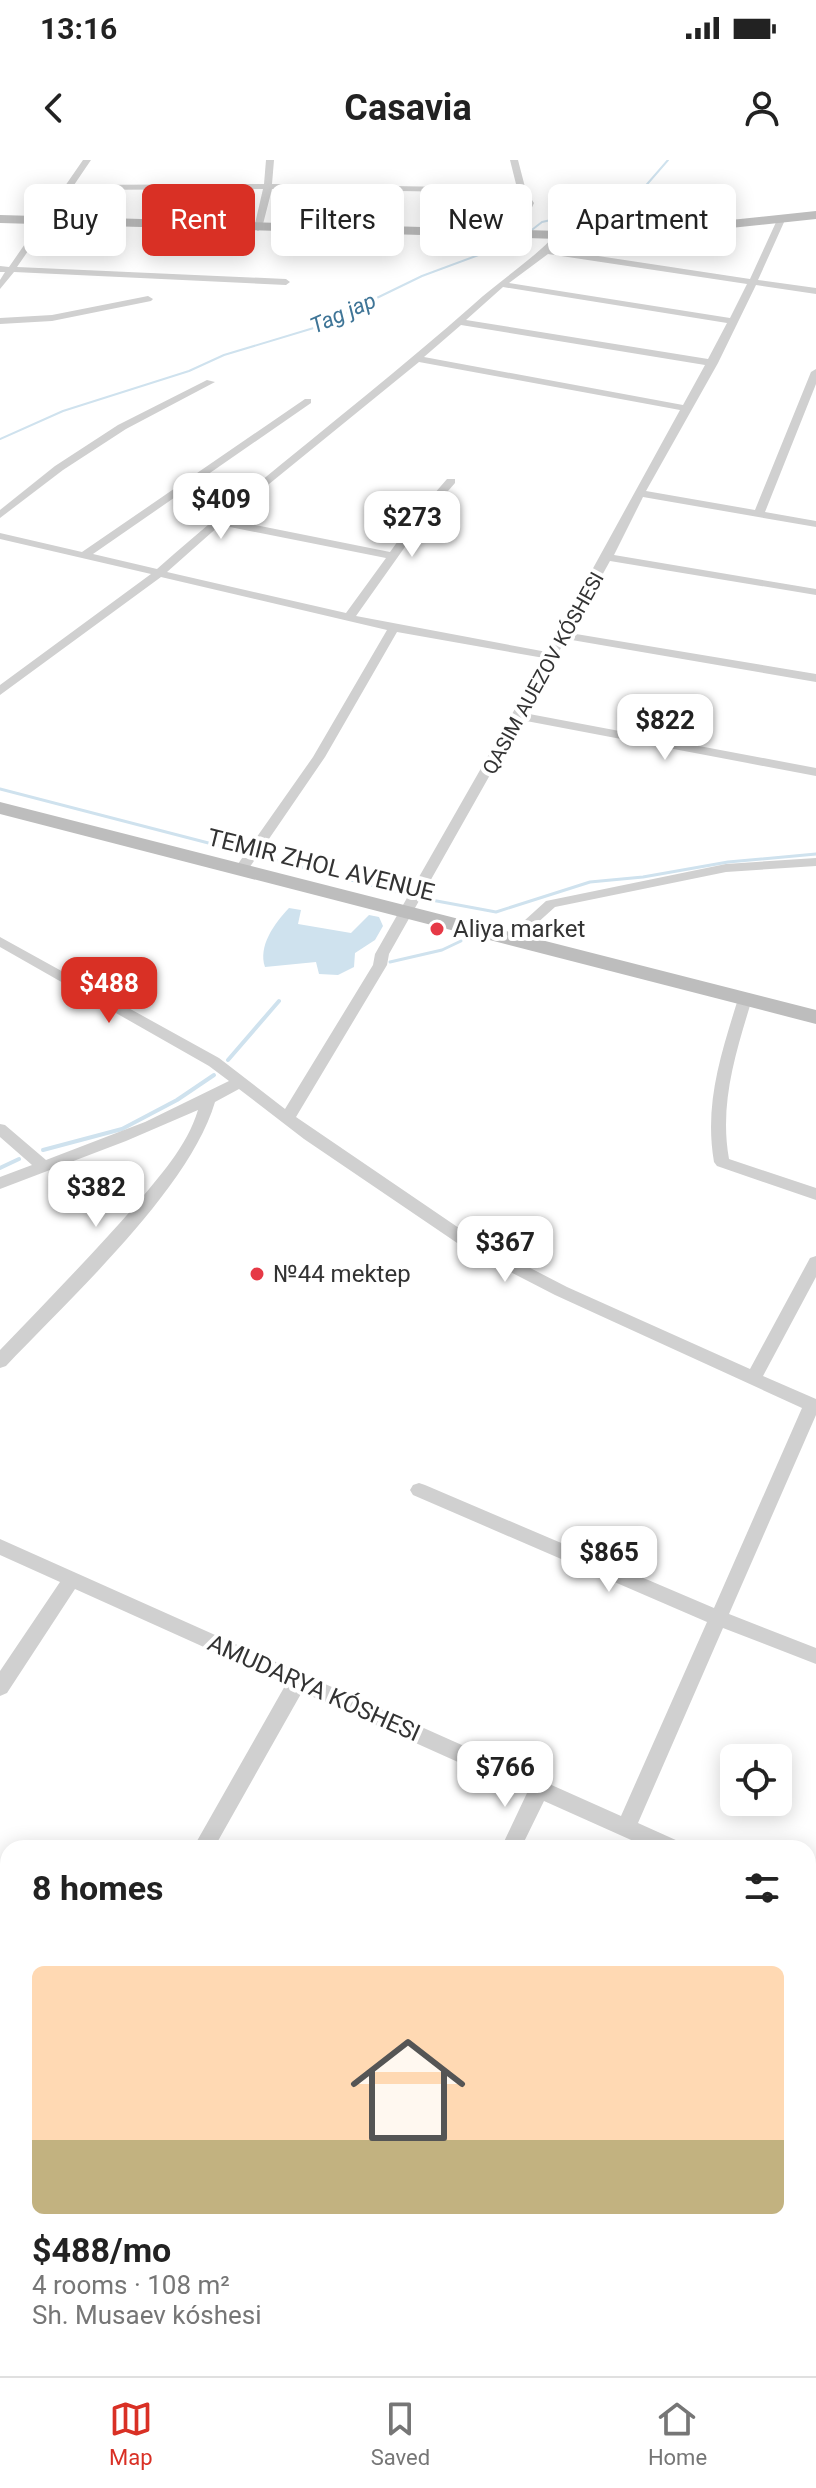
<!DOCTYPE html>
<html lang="en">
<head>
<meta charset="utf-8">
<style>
	:root { --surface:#fff; --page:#f2f2f2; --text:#222; --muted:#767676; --line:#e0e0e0; --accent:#d93025 }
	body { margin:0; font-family:Roboto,sans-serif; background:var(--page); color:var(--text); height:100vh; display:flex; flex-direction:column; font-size:30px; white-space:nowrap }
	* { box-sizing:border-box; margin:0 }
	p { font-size:26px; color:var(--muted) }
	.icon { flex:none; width:44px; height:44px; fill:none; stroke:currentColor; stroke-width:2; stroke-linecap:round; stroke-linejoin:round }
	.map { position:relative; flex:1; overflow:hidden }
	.panel { position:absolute; left:0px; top:1680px; width:816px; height:536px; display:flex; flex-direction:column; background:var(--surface); border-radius:24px 24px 0 0; box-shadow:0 4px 20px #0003 }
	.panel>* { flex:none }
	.hud { position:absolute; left:24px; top:24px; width:768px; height:72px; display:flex; gap:16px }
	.buttons { position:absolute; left:720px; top:1584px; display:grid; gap:16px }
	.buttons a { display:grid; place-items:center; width:72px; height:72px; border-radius:12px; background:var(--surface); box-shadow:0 4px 20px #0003; font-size:40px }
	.price { position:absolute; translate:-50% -68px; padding:0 18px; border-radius:16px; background:#fff; color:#222; font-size:26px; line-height:52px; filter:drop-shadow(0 2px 4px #0008) }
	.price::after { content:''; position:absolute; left:50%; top:48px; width:24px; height:18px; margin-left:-12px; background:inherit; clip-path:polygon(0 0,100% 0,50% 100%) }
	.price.selected { background:var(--accent); color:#fff }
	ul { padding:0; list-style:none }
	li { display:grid; align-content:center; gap:16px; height:424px; padding:0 32px }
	li span { display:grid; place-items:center; height:248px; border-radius:12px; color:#555 }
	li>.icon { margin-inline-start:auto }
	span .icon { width:144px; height:144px; fill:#fffc; stroke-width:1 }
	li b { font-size:34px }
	h2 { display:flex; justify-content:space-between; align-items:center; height:96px; padding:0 32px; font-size:34px }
	.chip { padding:0 28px; border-radius:12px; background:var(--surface); box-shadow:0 4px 20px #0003; font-size:28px; line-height:72px }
	.chip.selected { background:var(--accent); color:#fff }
	.status { display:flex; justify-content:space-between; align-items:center; height:56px; padding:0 40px; background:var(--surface); direction:ltr }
	.status svg { height:22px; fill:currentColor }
	header { display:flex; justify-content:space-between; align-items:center; height:104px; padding:0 32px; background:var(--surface); font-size:36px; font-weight:700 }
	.dock { display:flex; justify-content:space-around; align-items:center; height:112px; border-top:2px solid var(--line); background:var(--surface); font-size:22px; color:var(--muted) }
	.dock a { display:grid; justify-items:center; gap:4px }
	.dock .selected { color:var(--accent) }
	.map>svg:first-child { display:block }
	.water { fill:#cfe2ee }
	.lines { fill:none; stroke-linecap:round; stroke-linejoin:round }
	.stream-far2 { stroke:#cfe2ee; stroke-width:2 }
	.stream-far1 { stroke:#cfe2ee; stroke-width:3 }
	.stream { stroke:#cfe2ee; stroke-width:4 }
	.street { fill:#d0d0d0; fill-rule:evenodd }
	.secondary { fill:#bdbdbd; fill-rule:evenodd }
	.poi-dot { fill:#e63946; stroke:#fff; stroke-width:3 }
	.labels { text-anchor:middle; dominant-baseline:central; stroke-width:8; stroke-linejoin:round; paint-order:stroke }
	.far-street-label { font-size:20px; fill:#333; stroke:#fff }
	.far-water-label { font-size:22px; font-style:italic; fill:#3f7597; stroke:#fff }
	.street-label { font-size:24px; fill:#333; stroke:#fff }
	.poi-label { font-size:24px; fill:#333; stroke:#fff; text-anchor:start }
</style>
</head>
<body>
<div class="status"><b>13:16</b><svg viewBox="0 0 49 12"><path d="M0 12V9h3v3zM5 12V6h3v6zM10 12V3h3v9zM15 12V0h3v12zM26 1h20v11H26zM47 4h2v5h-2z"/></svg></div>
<header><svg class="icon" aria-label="back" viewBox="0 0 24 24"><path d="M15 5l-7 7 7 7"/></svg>Casavia<svg class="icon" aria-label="person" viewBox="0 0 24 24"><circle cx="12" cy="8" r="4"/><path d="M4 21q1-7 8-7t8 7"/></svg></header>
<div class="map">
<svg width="816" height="2216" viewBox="0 0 816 2216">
	<rect width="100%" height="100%" fill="#fff"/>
	<path class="water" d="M 289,748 L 301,750 L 298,764 L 351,773 L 369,755 L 379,757 L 383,766 L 375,780 L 355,793 L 354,807 L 338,815 L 319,814 L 316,802 L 265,807 C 258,786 274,764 289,748 Z"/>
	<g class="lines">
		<path class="stream-far2" d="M 0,279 L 63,251 L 189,211 L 224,195 L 317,167 L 422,116 L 519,80 L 542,62 L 623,44 L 642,30 L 668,0"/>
		<g class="stream-far1">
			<path d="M 0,629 L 247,693"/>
			<path d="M 258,696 L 409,735"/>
			<path d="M 426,739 L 496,752 L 590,722 L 643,717 L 728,702 L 816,694"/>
			<path d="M 390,802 L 442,790 L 461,781"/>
		</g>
		<g class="stream">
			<path d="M 228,900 L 279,841"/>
			<path d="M 43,990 L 122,969 L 177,940 L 214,915"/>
			<path d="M 0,1008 L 19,999"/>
		</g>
		<g class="street">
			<path d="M 83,0 L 91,0 L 74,25 L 264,24 L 266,0 L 274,0 L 272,24 L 517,28 L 510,0 L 518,0 L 526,31 L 534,43 L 529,54 L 502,77 L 499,76 L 499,72 L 522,51 L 526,43 L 519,33 L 272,29 L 262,68 L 258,71 L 254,68 L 263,29 L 70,30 L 17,107 L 286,119 L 290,122 L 286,125 L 14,112 L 0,129 L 0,120 L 5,112 L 0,112 L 0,106 L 9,107 Z"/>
			<path d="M 781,57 L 785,60 L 758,120 L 816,128 L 816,134 L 756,125 L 718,203 L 646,331 L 755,350 L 811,212 L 816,209 L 816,224 L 765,352 L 816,361 L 816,367 L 643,337 L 614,395 L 816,429 L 816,435 L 610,401 L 570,473 L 816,514 L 816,522 L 566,479 L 524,553 L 816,608 L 816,616 L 521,560 L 389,794 L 387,805 L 296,957 L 478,1081 L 567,1127 L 750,1209 L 810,1098 L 816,1096 L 816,1117 L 763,1216 L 816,1239 L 816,1255 L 729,1454 L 816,1488 L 816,1504 L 723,1468 L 638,1663 L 678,1681 L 681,1688 L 649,1688 L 544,1641 L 521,1688 L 501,1688 L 527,1633 L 302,1532 L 214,1688 L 193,1688 L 286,1524 L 75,1429 L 7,1533 L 0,1536 L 0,1511 L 60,1422 L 0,1395 L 0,1379 L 621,1656 L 707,1462 L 413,1335 L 410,1330 L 413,1325 L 419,1323 L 425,1325 L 714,1448 L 802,1248 L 555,1135 L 466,1089 L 304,979 L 239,929 L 215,942 C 189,1030 70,1138 6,1206 L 0,1208 L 0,1190 C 45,1143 91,1096 134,1047 C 158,1018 187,987 198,950 L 126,981 L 0,1029 L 0,1017 L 32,1005 L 0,977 L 0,964 L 5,965 L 46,1000 L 145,962 L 229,921 L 209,906 L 0,787 L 0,777 L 219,898 L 285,949 L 373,805 L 375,794 L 544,498 L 397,472 L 325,597 L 245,714 L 240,715 L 233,711 L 313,597 L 387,470 L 161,417 L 0,535 L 0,525 L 151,414 L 0,379 L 0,373 L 82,392 L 305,239 L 311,239 L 311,243 L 93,394 L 157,409 C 260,318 371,235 474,144 C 501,119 533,100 557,73 L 564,75 L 552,89 L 750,119 L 777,60 ZM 548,94 L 747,124 L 730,158 L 509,123 ZM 503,127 L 727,163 L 708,199 L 466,160 ZM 461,165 L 705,205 L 683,245 L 424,197 ZM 419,202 L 680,250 L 547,492 L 356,456 L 429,353 L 455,323 L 455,319 L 447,319 L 421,349 L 390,392 L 226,359 ZM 220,365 L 386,398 L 346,453 L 167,412 Z"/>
			<path d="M 148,136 L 153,139 L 151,141 L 52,161 L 0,164 L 0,158 L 52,155 Z"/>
			<path d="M 207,220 L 215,222 L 126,269 L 63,310 L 0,358 L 0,350 L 55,306 L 118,265 Z"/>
			<path d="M 816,698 L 816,706 L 726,712 L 555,747 L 515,783 L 510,784 L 503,780 L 546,741 L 726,704 Z"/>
			<path d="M 745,834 L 752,839 C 736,892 719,943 729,999 L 816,1028 L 816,1040 L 717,1006 L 714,1002 C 704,944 721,894 738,839 Z"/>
			<path d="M 808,1739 L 816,1742 L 816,1763 L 808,1760 Z"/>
			<path d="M 8,2050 L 8,2094 L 0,2098 L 0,2053 Z"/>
			<path d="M 279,2208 L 303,2208 L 301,2216 L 277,2216 Z"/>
			<path d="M 608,2208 L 632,2208 L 629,2216 L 605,2216 Z"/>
		</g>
		<g class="secondary">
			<path d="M 816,51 L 816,59 L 635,78 L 560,79 L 0,63 L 0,55 L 560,71 L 635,70 Z"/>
			<path d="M 0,642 L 816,850 L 816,864 L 0,654 Z"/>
		</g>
	</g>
	<g class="poi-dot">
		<circle cx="437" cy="769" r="8"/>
		<circle cx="257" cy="1114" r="8"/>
	</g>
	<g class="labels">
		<g class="far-street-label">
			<text transform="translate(543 513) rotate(-61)">QASIM AUEZOV KÓSHESI</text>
		</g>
		<g class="far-water-label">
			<text transform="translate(343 153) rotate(-24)">Tag jap</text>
		</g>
		<g class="street-label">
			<text transform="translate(321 705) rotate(14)">TEMIR ZHOL AVENUE</text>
			<text transform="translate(314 1528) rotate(24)">AMUDARYA KÓSHESI</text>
		</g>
		<g class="poi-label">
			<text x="453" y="769">Aliya market</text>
			<text x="273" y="1114">№44 mektep</text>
		</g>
	</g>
</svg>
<div class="buttons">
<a><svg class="icon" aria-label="locate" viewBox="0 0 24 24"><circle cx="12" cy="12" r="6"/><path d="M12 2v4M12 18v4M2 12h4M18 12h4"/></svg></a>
</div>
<b class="price" style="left:221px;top:381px">$409</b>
<b class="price" style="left:412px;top:399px">$273</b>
<b class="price" style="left:665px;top:602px">$822</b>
<b class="price selected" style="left:109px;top:865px">$488</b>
<b class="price" style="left:96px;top:1069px">$382</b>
<b class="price" style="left:505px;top:1124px">$367</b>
<b class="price" style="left:609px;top:1434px">$865</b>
<b class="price" style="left:505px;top:1649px">$766</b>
<div class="hud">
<a class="chip">Buy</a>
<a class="chip selected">Rent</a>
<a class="chip">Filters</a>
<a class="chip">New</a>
<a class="chip">Apartment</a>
</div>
<section class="panel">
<h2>8 homes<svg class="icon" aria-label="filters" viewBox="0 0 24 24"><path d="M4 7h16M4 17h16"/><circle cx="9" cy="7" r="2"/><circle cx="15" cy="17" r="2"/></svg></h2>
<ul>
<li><span style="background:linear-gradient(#ffd9b3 70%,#c2b280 0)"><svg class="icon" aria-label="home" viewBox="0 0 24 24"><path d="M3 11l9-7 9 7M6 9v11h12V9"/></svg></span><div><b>$488/mo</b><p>4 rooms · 108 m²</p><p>Sh. Musaev kóshesi</p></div></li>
</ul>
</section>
</div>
<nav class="dock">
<a class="selected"><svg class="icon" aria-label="map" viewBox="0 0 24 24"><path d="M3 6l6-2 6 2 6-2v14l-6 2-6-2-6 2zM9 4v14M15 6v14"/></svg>Map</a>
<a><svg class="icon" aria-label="saved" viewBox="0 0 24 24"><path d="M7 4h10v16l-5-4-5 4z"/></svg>Saved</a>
<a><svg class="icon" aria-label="home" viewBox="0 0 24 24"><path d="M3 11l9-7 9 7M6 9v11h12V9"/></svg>Home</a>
</nav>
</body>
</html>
